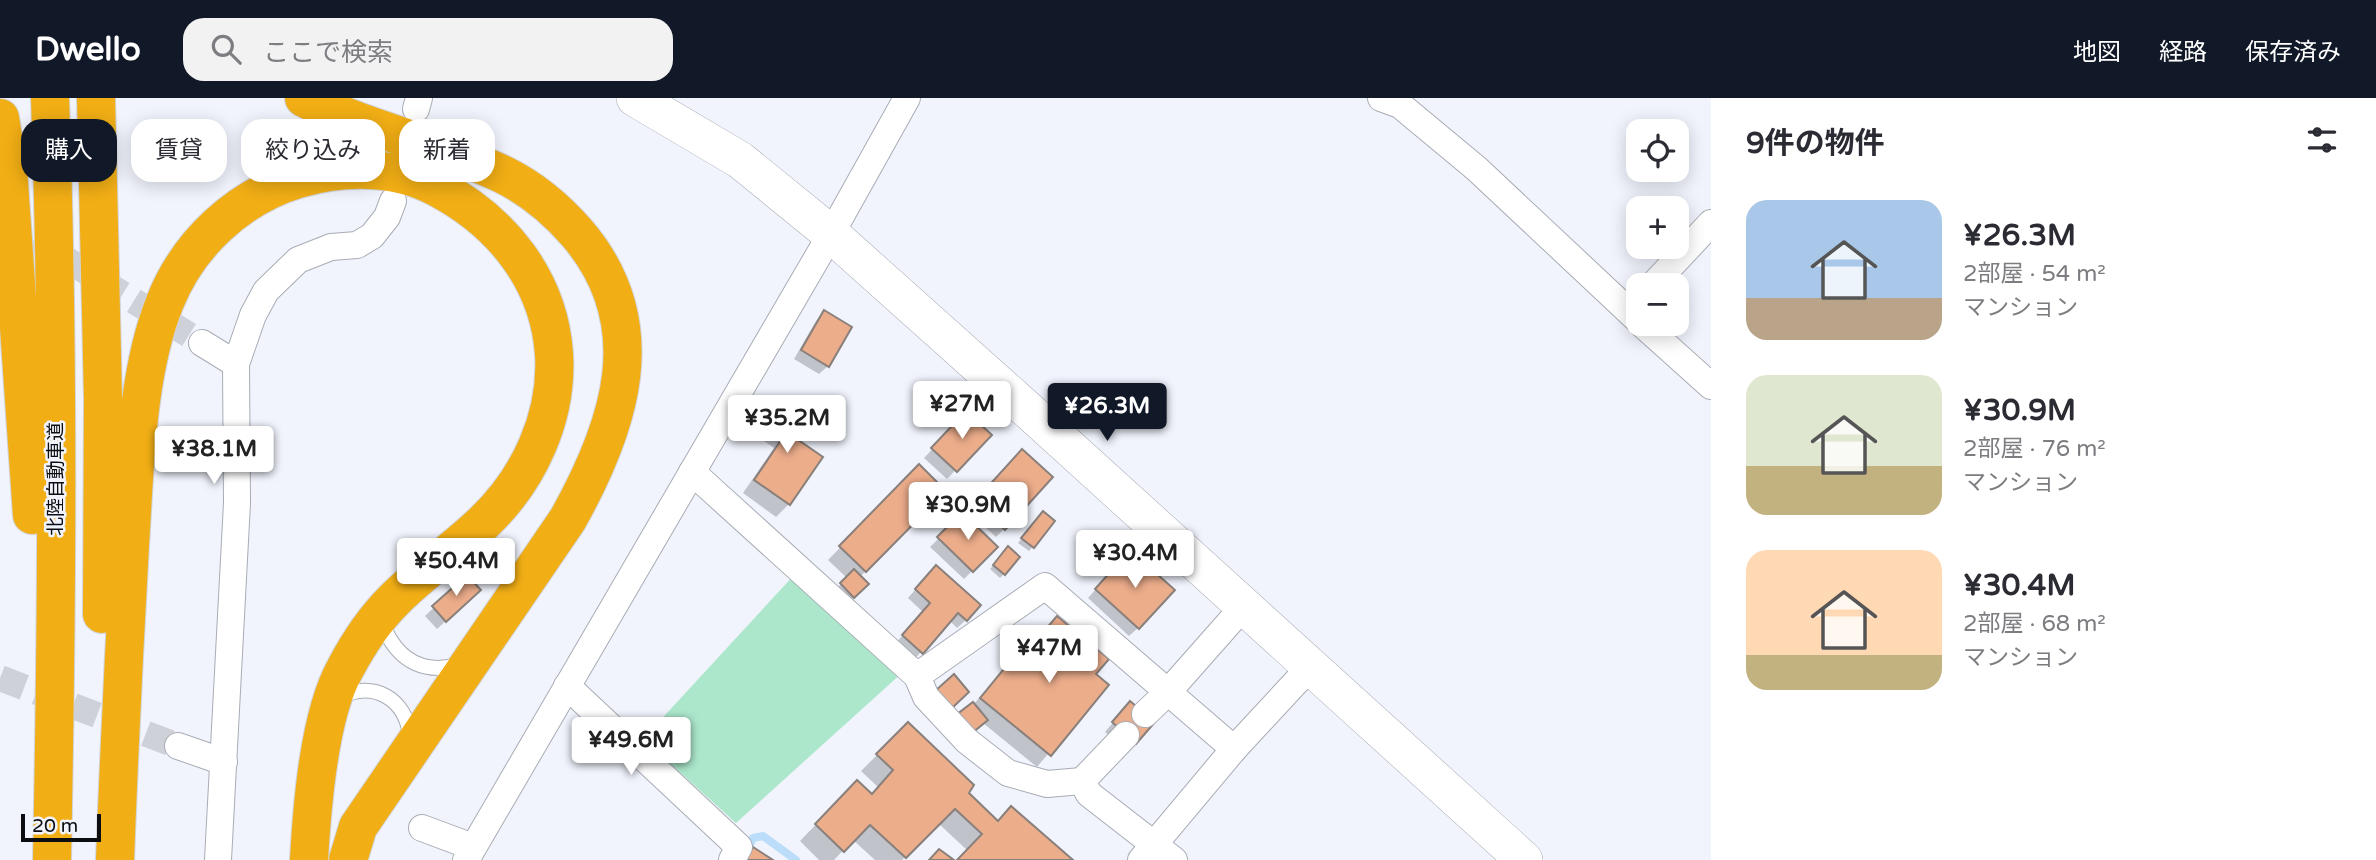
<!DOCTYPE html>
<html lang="ja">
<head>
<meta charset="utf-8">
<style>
	:root { --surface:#fff; --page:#f2f2f3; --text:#2b2b33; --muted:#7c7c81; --accent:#111827 }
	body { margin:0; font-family:"Varela Round","Noto Sans JP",sans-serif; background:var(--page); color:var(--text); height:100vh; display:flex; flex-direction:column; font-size:26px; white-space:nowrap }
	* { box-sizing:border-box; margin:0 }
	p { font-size:23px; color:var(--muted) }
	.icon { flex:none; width:38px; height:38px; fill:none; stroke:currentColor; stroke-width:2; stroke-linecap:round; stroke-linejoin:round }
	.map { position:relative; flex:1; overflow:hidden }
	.drawer { display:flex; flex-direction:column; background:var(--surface); width:665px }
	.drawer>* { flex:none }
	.guide { position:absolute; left:21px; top:21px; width:665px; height:63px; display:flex; gap:14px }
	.fabs { position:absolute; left:1626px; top:21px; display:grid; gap:14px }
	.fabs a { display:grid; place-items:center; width:63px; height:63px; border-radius:14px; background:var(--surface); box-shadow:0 4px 18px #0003; font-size:35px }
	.scale { position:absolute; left:21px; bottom:18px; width:80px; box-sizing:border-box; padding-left:7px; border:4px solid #0c0d10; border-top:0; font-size:19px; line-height:24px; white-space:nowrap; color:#0c0d10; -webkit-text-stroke:5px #f1f4fd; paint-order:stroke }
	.price { position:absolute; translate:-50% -60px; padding:0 16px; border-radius:7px; background:#fff; color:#222; font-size:23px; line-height:46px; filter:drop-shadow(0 2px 4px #0008) }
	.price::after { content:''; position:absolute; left:50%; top:42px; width:21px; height:16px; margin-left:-10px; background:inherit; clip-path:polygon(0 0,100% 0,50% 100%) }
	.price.on { background:var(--accent); color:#fff }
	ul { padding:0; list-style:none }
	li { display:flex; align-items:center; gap:21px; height:175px; padding:0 35px }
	li span { display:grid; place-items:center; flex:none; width:196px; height:140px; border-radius:21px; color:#555 }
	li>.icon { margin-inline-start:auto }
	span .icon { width:84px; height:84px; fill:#fffc; stroke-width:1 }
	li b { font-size:30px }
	h2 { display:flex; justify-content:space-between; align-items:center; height:84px; padding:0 35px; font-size:30px }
	.pill { padding:0 24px; border-radius:21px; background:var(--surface); box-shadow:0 4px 18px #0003; font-size:24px; line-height:63px }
	.pill.on { background:var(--accent); color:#fff }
	header { display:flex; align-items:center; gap:42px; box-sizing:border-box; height:98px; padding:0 35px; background:var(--accent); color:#fff }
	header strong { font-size:33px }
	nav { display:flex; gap:38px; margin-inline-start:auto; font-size:24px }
	.search { width:490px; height:63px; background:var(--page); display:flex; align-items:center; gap:18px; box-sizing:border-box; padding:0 24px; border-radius:21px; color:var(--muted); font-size:26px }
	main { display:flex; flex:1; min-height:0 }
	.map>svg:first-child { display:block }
	.green { fill:#ace7cb }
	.shadow { fill:#0003 }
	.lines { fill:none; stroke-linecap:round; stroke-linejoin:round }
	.stream { stroke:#bbddf9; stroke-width:8 }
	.building { fill:#ecad8b; stroke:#89807c; stroke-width:2 }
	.street-tunnel { stroke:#cfd1d9; stroke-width:26; stroke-dasharray:26 13; stroke-linecap:butt }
	.lane-casing { stroke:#a8acb4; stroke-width:16 }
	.street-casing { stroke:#a8acb4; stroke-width:28 }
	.secondary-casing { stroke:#a8acb4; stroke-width:38 }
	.highway-casing { stroke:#d3d3d4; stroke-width:40 }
	.lane { stroke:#fff; stroke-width:14 }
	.street { stroke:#fff; stroke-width:26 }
	.secondary { stroke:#fff; stroke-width:37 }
	.highway { stroke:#f1ae15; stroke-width:38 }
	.labels { text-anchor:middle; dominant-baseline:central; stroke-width:5; stroke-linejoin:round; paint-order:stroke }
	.street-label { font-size:19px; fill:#0c0d10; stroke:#f1f4fd }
</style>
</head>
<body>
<header>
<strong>Dwello</strong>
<div class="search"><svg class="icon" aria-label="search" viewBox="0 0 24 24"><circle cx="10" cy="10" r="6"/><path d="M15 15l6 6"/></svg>ここで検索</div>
<nav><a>地図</a><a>経路</a><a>保存済み</a></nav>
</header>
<main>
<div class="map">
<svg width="1711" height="762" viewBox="0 0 1711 762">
	<rect width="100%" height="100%" fill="#f1f4fd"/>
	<path class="green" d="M 795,476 L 903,574 L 736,725 L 643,641 Z"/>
	<g class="shadow">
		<path d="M 824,214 L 828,268 L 819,276 L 794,261 L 816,223 Z"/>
		<path d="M 775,302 L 794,341 L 789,406 L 776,419 L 743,395 L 774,350 L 750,333 L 762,314 Z"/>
		<path d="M 966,315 L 989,337 L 947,381 L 924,360 Z"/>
		<path d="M 1014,362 L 1004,431 L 996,439 L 967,413 Z"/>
		<path d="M 919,369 L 943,393 L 860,479 L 866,486 L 849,502 L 837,490 L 847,480 L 828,462 Z"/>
		<path d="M 962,417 L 996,449 L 964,481 L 930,449 Z"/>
		<path d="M 1039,419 L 1053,423 L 1029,453 L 1018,445 Z"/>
		<path d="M 1008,451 L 1004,476 L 1000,480 L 990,471 Z"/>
		<path d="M 1122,462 L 1138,530 L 1129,538 L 1088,500 Z"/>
		<path d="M 928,477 L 966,522 L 957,530 L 949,522 L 913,563 L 895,546 L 923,514 L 908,500 Z"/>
		<path d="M 466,479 L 470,501 L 437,531 L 425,518 Z"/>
		<path d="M 1034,536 L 1106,587 L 1037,669 L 983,625 L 973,607 Z"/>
		<path d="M 1122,614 L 1127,653 L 1105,634 Z"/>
		<path d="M 908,626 L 967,696 L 997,724 L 1070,762 L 959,762 L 968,753 L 938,725 L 902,762 L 875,762 L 853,742 L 834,762 L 819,762 L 800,743 L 857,684 L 871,697 L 878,689 L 861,673 Z"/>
	</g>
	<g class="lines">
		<path class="stream" d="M 747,753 L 753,740 L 763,738 L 796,762"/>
	</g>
	<g class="building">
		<path d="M 824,212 L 852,229 L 829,269 L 801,252 Z"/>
		<path d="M 775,300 L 809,323 L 797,341 L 823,359 L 790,407 L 754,382 L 785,336 L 761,320 Z"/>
		<path d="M 966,313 L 992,337 L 957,374 L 931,350 Z"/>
		<path d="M 1022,351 L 1053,379 L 1005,432 L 974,404 Z"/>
		<path d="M 919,366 L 946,393 L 866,474 L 839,448 Z"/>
		<path d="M 1043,413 L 1055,423 L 1034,450 L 1021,440 Z"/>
		<path d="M 962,414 L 998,449 L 973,474 L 937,439 Z"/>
		<path d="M 1008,448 L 1020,459 L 1005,477 L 993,467 Z"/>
		<path d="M 1130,452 L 1175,492 L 1139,531 L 1095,491 Z"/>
		<path d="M 936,467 L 981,507 L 967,523 L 958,515 L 923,556 L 902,537 L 930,505 L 915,491 Z"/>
		<path d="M 854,471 L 869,486 L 854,500 L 840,485 Z"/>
		<path d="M 467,477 L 481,492 L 446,524 L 432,508 Z"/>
		<path d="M 1057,518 L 1109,561 L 1096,576 L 1109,587 L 1051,658 L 980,600 L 1034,534 L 1041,537 Z"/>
		<path d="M 954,576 L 969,594 L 951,611 L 935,593 Z"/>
		<path d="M 1130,603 L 1155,624 L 1136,646 L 1112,624 Z"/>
		<path d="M 973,604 L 988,622 L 972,635 L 956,617 Z"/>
		<path d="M 908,624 L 974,687 L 969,695 L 998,723 L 1011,708 L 1073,762 L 957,762 L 982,736 L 955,711 L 906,760 L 870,727 L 844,754 L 815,726 L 857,682 L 872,696 L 893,672 L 876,656 Z"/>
		<path d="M 753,749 L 773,762 L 746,762 Z"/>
		<path d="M 939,751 L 954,762 L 929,762 Z"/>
	</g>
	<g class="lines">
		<g class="street-tunnel">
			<path d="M 1,121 L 202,245"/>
			<path d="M 0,580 L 178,648"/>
		</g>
		<g class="lane-casing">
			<g id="lane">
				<path d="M 387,524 L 385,532 C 400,564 426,577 461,566"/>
				<path d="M 339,600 C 373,581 406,601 410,638"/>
			</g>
		</g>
		<g class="street-casing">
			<g id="street">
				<path d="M 1381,0 L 1400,7 L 1477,71 L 1638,222"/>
				<path d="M 416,11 L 419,0"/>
				<path d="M 1653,187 L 1711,125"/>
				<path d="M 1642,226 L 1711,288"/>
				<path d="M 202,245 L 236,266"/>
				<path d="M 692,374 L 917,578 L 1045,488 L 1234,651"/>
				<path d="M 917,578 L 926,599 L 967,643 L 1008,675 L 1047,686 L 1082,683"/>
				<path d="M 567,588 L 739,749 L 732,762"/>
				<path d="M 1145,616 L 1168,594 L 1244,508"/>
				<path d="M 1126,637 L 1082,683 L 1089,696 L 1174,762"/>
				<path d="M 178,648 L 224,664"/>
				<path d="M 422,730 L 473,749"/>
				<path d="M 218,762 L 237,405 L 236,266 L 253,217 L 266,193 L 298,162 L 331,149 L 357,147 L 372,138 L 387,119 L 393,103"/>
				<path d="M 466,762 L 831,136 L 907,0"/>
				<path d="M 1141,762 L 1234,651 L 1310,569"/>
			</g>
		</g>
		<g class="secondary-casing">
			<path id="secondary" d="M 635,0 L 740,62 L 831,136 L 1020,305 L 1524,762"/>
		</g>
		<g class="highway-casing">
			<g id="highway">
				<path d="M 50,0 C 59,254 57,508 52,762"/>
				<path d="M 96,0 L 103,301 L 102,516"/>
				<path d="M 304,0 C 367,32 438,46 502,76 C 531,90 556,111 577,135 C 655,226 620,328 568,421 L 358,729 L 348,762"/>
				<path d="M 0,20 L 8,70 L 32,417"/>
				<path d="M 115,762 C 119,657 124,552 130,447 C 135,371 136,276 165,204 C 188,146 238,99 298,81 C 343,68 396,67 438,90 C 502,124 549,182 554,256 C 558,319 529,381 484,424 C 456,451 422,474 394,502 C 375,521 358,546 345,571 C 319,617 312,708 309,762"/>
			</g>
		</g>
		<use href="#lane" class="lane"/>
		<use href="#street" class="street"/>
		<use href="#secondary" class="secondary"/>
		<use href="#highway" class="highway"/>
	</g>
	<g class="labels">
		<g class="street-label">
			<text transform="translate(56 381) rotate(-90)">北陸自動車道</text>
		</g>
	</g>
</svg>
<div class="fabs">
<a><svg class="icon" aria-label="locate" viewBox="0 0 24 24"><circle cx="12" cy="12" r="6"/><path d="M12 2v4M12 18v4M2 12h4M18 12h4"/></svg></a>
<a>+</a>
<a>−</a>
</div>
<div class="scale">20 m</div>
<b class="price" style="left:962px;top:343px">¥27M</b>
<b class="price on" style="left:1107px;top:345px">¥26.3M</b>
<b class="price" style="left:787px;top:357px">¥35.2M</b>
<b class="price" style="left:214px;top:388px">¥38.1M</b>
<b class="price" style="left:968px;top:444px">¥30.9M</b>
<b class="price" style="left:1135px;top:492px">¥30.4M</b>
<b class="price" style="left:456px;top:500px">¥50.4M</b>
<b class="price" style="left:1049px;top:587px">¥47M</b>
<b class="price" style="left:631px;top:679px">¥49.6M</b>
<div class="guide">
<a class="pill on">購入</a>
<a class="pill">賃貸</a>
<a class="pill">絞り込み</a>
<a class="pill">新着</a>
</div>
</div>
<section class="drawer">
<h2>9件の物件<svg class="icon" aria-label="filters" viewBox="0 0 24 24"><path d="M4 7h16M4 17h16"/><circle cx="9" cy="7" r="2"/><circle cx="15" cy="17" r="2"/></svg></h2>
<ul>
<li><span style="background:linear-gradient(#a9c7e8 70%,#b9a48a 0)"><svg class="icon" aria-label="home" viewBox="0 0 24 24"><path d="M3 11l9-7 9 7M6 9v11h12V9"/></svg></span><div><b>¥26.3M</b><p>2部屋 · 54 m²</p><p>マンション</p></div></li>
<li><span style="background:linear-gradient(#dfe7d0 65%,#c2b280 0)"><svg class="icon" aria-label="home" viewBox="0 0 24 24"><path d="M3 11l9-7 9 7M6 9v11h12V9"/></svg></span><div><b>¥30.9M</b><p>2部屋 · 76 m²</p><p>マンション</p></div></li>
<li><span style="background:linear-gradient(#ffd9b3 75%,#c2b280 0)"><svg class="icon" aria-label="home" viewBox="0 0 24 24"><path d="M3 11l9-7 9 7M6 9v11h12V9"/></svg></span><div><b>¥30.4M</b><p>2部屋 · 68 m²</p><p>マンション</p></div></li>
</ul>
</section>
</main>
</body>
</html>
